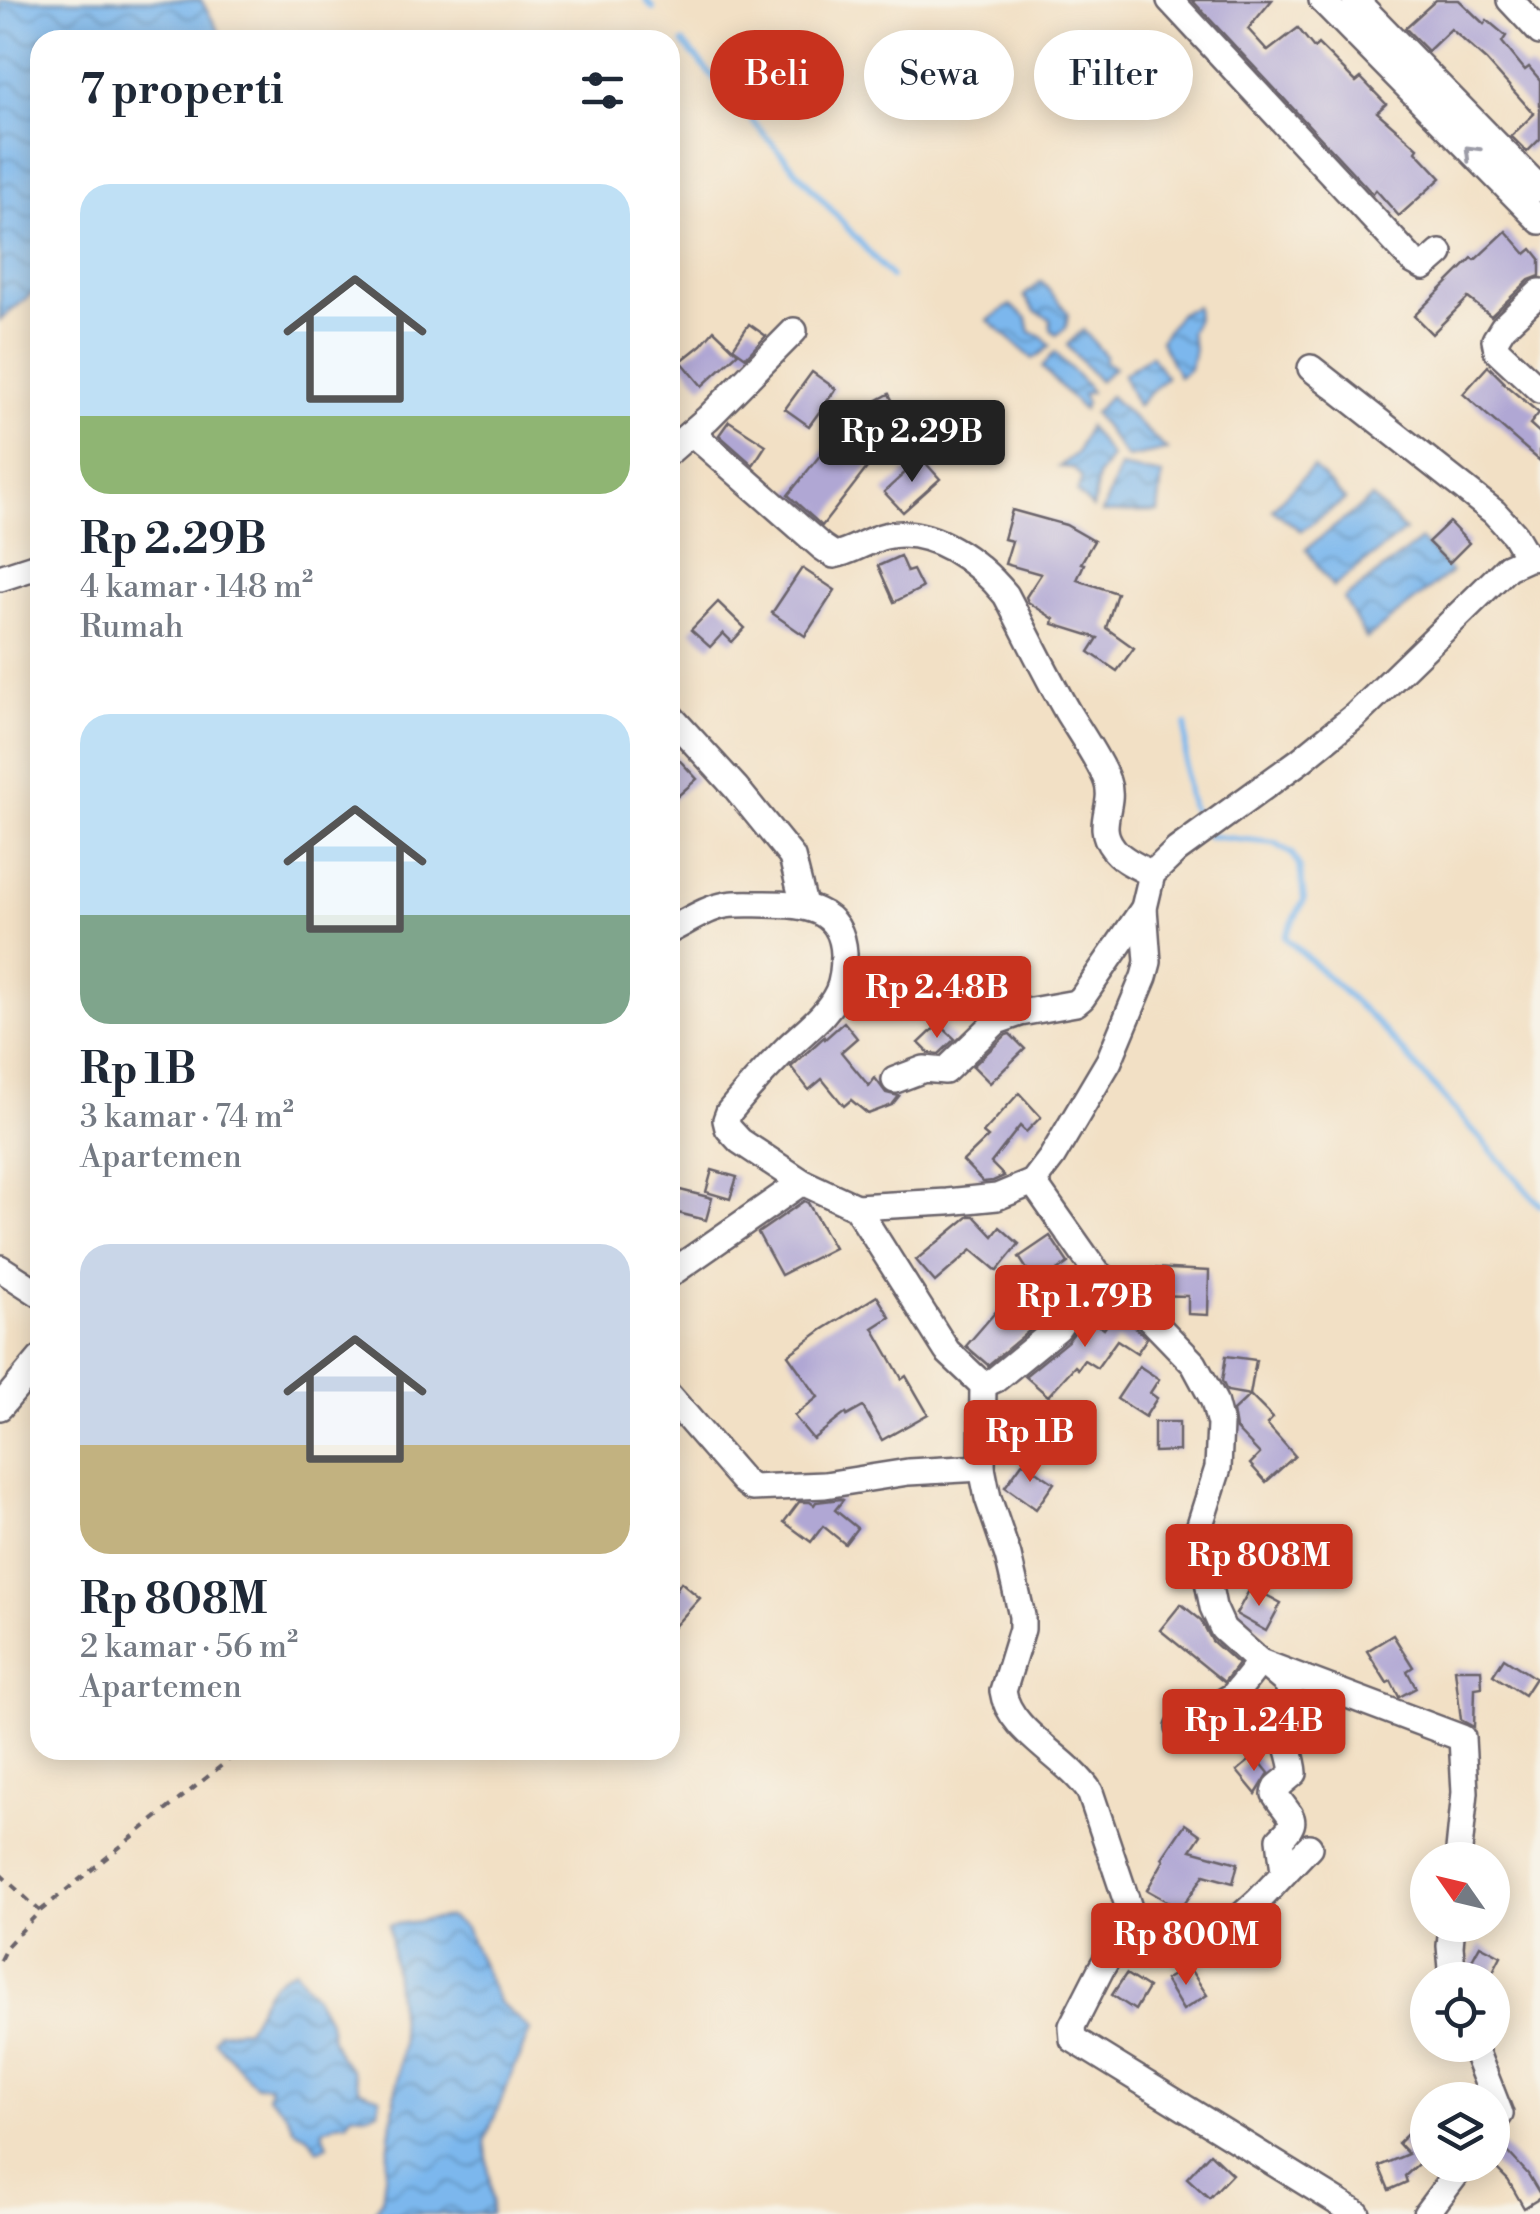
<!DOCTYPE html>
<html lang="id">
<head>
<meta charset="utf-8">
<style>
	:root { --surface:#fff; --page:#f2f2f3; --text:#1f2937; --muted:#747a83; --accent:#c8321e }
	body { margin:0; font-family:"Libre Bodoni",serif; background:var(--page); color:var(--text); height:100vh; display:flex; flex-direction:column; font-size:38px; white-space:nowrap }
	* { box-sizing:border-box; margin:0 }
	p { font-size:32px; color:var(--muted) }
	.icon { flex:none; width:55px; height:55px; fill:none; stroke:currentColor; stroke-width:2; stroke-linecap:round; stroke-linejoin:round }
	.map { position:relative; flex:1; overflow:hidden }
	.side { position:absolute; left:30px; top:30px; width:650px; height:1730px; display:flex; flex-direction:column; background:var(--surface); border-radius:30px; box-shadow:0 5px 25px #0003 }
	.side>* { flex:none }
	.guide { position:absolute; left:710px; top:30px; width:680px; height:90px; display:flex; gap:20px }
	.needle { width:65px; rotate:304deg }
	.controls { position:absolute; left:1410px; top:1842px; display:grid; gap:20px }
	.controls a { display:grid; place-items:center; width:100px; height:100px; border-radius:50%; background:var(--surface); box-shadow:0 5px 25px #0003; font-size:50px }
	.price { position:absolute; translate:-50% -85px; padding:0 22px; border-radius:10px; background:var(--accent); color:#fff; font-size:32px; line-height:65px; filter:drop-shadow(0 2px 5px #0008) }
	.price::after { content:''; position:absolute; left:50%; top:60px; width:30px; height:22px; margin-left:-15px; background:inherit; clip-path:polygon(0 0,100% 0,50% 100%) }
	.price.on { background:#222; color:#fff }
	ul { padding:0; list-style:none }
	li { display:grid; align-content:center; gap:20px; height:530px; padding:0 50px }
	li span { display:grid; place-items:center; height:310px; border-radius:30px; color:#555 }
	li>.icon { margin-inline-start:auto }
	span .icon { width:180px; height:180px; fill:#fffc; stroke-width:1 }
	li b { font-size:42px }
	h2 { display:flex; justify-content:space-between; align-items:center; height:120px; padding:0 50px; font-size:42px }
	.pill { padding:0 35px; border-radius:45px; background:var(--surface); box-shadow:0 5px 25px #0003; font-size:35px; line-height:90px }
	.pill.on { background:var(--accent); color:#fff }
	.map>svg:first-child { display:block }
	.water { fill:url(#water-waves); stroke:#4e6c94; stroke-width:2.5 }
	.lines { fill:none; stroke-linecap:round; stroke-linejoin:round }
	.stream { stroke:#7bb7ed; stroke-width:6 }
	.building { fill:#b0a7d4 }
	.minor-casing { stroke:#6b646b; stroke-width:30 }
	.path { stroke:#6b646b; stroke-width:4; stroke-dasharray:8 8; stroke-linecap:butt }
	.minor { stroke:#fff; stroke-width:25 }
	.oneway { stroke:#9c9ca7 }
</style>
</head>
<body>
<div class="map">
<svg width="1540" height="2214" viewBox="0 0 1540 2214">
	<defs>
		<pattern id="water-waves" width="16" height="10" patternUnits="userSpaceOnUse" patternTransform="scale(2.5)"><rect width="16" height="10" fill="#7bb7ed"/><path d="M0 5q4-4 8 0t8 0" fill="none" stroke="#6494c1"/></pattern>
	</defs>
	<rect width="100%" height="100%" fill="#f7f3e8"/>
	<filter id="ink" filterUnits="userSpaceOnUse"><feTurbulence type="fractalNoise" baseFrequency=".01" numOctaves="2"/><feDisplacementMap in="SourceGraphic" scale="20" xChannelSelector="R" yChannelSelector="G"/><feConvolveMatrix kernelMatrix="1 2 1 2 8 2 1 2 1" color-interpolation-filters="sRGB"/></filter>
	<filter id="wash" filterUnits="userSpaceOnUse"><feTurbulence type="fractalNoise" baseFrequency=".0048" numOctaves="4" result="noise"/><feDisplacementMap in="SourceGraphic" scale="40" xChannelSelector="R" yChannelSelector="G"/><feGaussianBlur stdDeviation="2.25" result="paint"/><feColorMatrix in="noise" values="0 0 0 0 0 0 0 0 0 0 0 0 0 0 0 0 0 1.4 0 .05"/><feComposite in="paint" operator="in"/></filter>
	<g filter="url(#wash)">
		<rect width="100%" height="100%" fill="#f2e0c5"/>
		<g class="water">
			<path d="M 0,0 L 201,0 L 224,40 L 40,40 L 40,287 L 0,320 Z"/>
			<path d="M 1041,281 L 1068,313 L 1066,328 L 1056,335 L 1051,329 L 1050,319 L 1035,311 L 1024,296 Z"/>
			<path d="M 1010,305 L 1027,318 L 1030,332 L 1041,336 L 1050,346 L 1033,359 L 988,320 Z"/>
			<path d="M 1196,306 L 1197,318 L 1190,333 L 1194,349 L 1190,369 L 1179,377 L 1160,340 L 1180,313 Z"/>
			<path d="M 1083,330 L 1105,355 L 1105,362 L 1115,367 L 1099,381 L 1067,345 Z"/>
			<path d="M 1055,352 L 1087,386 L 1090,392 L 1082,394 L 1086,403 L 1083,410 L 1042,367 Z"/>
			<path d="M 1151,355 L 1166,377 L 1137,406 L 1123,375 Z"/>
			<path d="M 1110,396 L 1167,450 L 1127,458 L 1094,413 Z"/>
			<path d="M 1088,426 L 1111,457 L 1098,476 L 1093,508 L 1077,493 L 1082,478 L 1073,468 L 1059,467 L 1077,453 Z"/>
			<path d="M 1120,467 L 1162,475 L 1158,512 L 1102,513 Z"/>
			<path d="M 1313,467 L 1345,500 L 1301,531 L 1272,509 Z"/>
			<path d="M 1372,498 L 1405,531 L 1333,587 L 1306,549 Z"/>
			<path d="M 1421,540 L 1451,572 L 1366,639 L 1344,599 Z"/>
			<path d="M 449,1917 L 465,1928 L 499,2002 L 530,2030 L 485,2140 L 492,2200 L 490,2214 L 373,2214 L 382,2200 L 402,2041 L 389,1925 Z"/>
			<path d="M 294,1969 L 315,1996 L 329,2022 L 332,2039 L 340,2057 L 351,2069 L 360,2090 L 380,2097 L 378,2111 L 365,2115 L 352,2114 L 347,2122 L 339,2122 L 322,2130 L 328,2145 L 318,2150 L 308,2136 L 294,2129 L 285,2112 L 268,2096 L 270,2085 L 255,2085 L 214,2040 L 218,2032 L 246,2029 C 265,2002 261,1985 294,1969 Z"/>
		</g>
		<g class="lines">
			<g class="stream">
				<path d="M 646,0 L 653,8"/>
				<path d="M 683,43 L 891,277"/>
				<path d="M 1186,725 C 1186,759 1181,796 1201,825"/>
				<path d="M 1208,836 L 1275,843 L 1292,854 L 1300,868 L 1304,900 L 1285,937 L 1376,1022 L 1540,1205"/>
			</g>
		</g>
		<g id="blocks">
			<g class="building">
				<path d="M 1192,0 L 1272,0 L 1248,29 L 1268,51 L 1298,28 L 1314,48 L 1318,44 L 1356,82 L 1361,78 L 1386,104 L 1377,112 L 1418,148 L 1416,151 L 1441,178 L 1399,216 L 1376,190 L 1373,194 L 1371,192 Z"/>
				<path d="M 1436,0 L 1459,0 L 1484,24 L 1487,20 L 1506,36 L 1502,42 L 1525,70 L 1529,67 L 1540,80 L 1540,139 L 1527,152 L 1511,136 L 1534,114 L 1486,60 L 1451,29 L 1428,51 L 1405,28 Z"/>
				<path d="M 1506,231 L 1526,254 L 1532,249 L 1540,259 L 1540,276 L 1529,280 L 1491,316 L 1468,298 L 1432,334 L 1414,316 L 1472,258 L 1475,260 Z"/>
				<path d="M 749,324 L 766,336 L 746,357 L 733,348 Z"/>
				<path d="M 714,330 L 738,353 L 702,386 L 681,361 L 701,345 Z"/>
				<path d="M 1488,366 L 1504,382 L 1503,383 L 1539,413 L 1530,424 L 1540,433 L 1540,461 L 1463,394 Z"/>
				<path d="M 812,372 L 836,389 L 809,426 L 785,409 Z"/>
				<path d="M 889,394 L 907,429 L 891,437 L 822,526 L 788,495 L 826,448 L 833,453 L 864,414 L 861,409 Z"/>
				<path d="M 729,421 L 766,445 L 753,465 L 719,435 Z"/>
				<path d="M 921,458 L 940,479 L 903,512 L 884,492 Z"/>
				<path d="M 1012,510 L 1066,525 L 1094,541 L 1081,563 L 1084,564 L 1077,580 L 1117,593 L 1106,628 L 1134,648 L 1117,671 L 1089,652 L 1098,638 L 1053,624 L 1054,619 L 1028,602 L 1026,597 L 1041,574 L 1005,564 L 1012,541 L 1004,539 Z"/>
				<path d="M 1449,522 L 1469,543 L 1449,563 L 1428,542 Z"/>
				<path d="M 900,556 L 907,572 L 913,570 L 922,588 L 894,602 L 878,566 Z"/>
				<path d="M 802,568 L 835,590 L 805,636 L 772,613 Z"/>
				<path d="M 718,602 L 745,628 L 732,642 L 723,633 L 710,647 L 691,630 Z"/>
				<path d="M 670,750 L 697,779 L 670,803 Z"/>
				<path d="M 844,1022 L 857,1038 L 841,1052 L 869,1086 L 875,1078 L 886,1093 L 899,1096 L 892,1105 L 868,1114 L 851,1100 L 844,1106 L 822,1079 L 809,1090 L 791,1067 L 824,1037 L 825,1039 Z"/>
				<path d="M 939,1024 L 955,1039 L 939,1054 L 929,1053 L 919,1043 Z"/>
				<path d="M 1010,1034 L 1025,1049 L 990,1083 L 973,1066 L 1006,1035 Z"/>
				<path d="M 1019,1093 L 1041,1117 L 1026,1132 L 1020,1126 L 991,1163 L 1004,1176 L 993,1181 L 983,1182 L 963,1161 L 988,1137 L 983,1133 Z"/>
				<path d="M 712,1170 L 737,1177 L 730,1199 L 706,1192 Z"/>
				<path d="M 676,1189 L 712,1198 L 706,1220 L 670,1211 Z"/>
				<path d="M 804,1201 L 808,1203 L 834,1248 L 781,1275 L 758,1233 Z"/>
				<path d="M 969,1216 L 974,1216 L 993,1236 L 1000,1227 L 1019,1244 L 997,1271 L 972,1250 L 935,1282 L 916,1260 Z"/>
				<path d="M 1050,1236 L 1068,1263 L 1037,1285 L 1019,1257 Z"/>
				<path d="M 1152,1268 L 1209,1271 L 1208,1315 L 1188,1314 L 1188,1296 L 1151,1295 Z"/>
				<path d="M 1048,1281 L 1063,1293 L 1046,1317 L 988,1365 L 966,1346 L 999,1308 L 1015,1322 Z"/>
				<path d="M 877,1296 L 890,1317 L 873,1328 L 902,1379 L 906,1376 L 928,1414 L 882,1440 L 863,1407 L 847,1416 L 846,1413 L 813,1439 L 794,1416 L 818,1397 L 788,1355 L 822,1330 Z"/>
				<path d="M 1117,1310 L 1147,1338 L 1137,1353 L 1117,1340 L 1097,1368 L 1084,1360 L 1078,1369 L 1075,1366 L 1048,1396 L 1025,1376 L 1068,1341 L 1086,1317 L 1104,1329 Z"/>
				<path d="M 1226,1356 L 1256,1360 L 1250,1395 L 1227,1391 L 1222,1381 Z"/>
				<path d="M 1139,1366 L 1159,1379 L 1150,1393 L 1157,1398 L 1145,1417 L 1117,1399 Z"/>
				<path d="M 1250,1395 L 1273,1418 L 1267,1424 L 1295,1456 L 1266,1482 L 1250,1464 L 1260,1454 L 1236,1429 L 1233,1411 Z"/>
				<path d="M 1154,1422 L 1179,1422 L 1179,1451 L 1154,1452 Z"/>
				<path d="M 1023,1462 L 1054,1483 L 1036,1509 L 1005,1487 Z"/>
				<path d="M 841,1499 L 843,1500 L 835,1510 L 857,1528 L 845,1544 L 823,1526 L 811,1542 L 784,1522 L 799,1502 L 810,1502 L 814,1505 L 816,1502 Z"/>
				<path d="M 681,1582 L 700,1598 L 670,1631 L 670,1599 Z"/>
				<path d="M 1251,1587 L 1281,1603 L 1266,1631 L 1236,1614 Z"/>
				<path d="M 1181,1604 L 1201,1620 L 1212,1641 L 1238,1664 L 1224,1682 L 1160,1630 Z"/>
				<path d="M 1393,1635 L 1413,1667 L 1407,1671 L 1416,1688 L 1399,1697 L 1391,1681 L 1387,1683 L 1367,1651 Z"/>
				<path d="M 1504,1658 L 1535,1678 L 1524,1695 L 1493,1675 Z"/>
				<path d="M 1455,1669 L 1481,1669 L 1482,1687 L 1475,1688 L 1474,1727 L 1461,1720 Z"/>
				<path d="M 1255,1756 L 1269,1773 L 1256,1794 L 1237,1771 Z"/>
				<path d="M 1185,1824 L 1201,1835 L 1191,1850 L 1238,1863 L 1233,1883 L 1204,1875 L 1181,1909 L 1147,1890 L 1164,1860 L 1162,1858 Z"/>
				<path d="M 1480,1945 L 1501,1956 L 1490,1977 L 1469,1965 Z"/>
				<path d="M 1188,1966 L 1207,1995 L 1183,2010 L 1165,1980 Z"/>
				<path d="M 1126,1974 L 1148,1988 L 1135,2010 L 1112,1995 Z"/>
				<path d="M 1428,2114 L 1428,2155 L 1405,2176 L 1407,2182 L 1389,2190 L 1379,2166 L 1408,2154 L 1398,2143 Z"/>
				<path d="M 1497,2140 L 1528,2174 L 1540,2194 L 1540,2198 L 1524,2208 L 1508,2180 L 1492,2164 L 1492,2141 Z"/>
				<path d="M 1210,2153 L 1232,2174 L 1209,2198 L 1187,2178 Z"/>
			</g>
		</g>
	</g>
	<g filter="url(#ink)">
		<use href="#blocks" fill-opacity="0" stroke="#6b646b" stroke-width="2.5"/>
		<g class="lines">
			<g class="minor-casing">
				<g id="minor">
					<path d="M 1170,0 L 1413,261 L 1424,267 L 1440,253"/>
					<path d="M 1322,0 L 1540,221"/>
					<path d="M 1355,0 L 1540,189"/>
					<path d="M 1510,0 L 1540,32"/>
					<path d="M 1540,292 L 1503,327 L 1495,340 L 1497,350 L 1540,390"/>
					<path d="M 1311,368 L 1494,512 L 1514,534 L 1528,558"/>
					<path d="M 692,433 L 822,547 L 834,555 C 852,552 867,540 885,536 C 931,525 979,562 1006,595 C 1027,635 1046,675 1068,713 C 1079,731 1101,763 1107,781 C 1116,806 1094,824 1113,848 C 1121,860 1139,867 1152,874"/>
					<path d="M 670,451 L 708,418 L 794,331"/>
					<path d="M 0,578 L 40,565"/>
					<path d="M 670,716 L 736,788 L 792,857 L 804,905"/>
					<path d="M 670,930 C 688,921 707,908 726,905 C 739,903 752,904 765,904 C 803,904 842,907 844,954 C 844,966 843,981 838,992 C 826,1017 805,1030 786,1049 C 766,1069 747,1090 729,1112 L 726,1120 L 728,1128 L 740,1141 L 802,1182 L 856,1207 L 947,1351 L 983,1385 L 982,1468 L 988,1498 L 1008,1556 L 1022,1616 L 1022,1629 L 1003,1691 C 1008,1731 1068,1758 1090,1792 L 1132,1917 L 1101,1969 L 1072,2026 L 1073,2039 L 1357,2214"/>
					<path d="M 895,1080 L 924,1069 L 945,1071 L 997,1021 L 1020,1013 L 1076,1003 L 1082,998 L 1144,908"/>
					<path d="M 1033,1182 L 1097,1273 L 1138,1306 L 1194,1364 L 1214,1401 L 1220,1424 L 1218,1468 L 1198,1531 L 1213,1607 L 1223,1629 L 1260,1662 L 1233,1696 L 1179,1728"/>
					<path d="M 856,1207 L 947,1202 L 997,1197 L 1033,1182 L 1052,1157 L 1109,1061 L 1144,977 L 1148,962 L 1144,908 L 1152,874 L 1177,850 L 1301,760 L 1355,716 L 1508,567 L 1528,558 L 1540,557"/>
					<path d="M 0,1268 L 40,1294"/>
					<path d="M 670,1274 L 802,1182"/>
					<path d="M 983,1385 L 996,1379 L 1058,1328 L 1097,1273"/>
					<path d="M 670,1397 L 743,1481 L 752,1488 L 825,1485 L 908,1472 L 982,1468"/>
					<path d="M 0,1407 L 40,1359"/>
					<path d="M 1260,1662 L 1462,1738 L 1465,1792 L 1458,1860"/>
					<path d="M 1269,1668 L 1289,1685 C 1292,1700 1282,1710 1283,1725 C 1285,1741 1293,1757 1294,1773 L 1277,1787 L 1275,1794 C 1289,1817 1302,1819 1280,1839 L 1284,1872"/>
					<path d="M 1132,1917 L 1185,1932 L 1212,1928 L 1238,1919 L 1258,1901 L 1309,1847"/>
					<path d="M 1452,1925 L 1450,1946 L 1453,1980"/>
					<path d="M 1473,2045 L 1500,2114 L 1492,2125"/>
					<path d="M 1426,2214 L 1463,2165"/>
				</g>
			</g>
			<g class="path">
				<path d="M 0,1874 L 40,1911"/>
				<path d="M 0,1960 L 7,1946 L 40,1911 L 241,1750"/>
			</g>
			<use href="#minor" class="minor"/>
		</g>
		<defs><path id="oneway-chevron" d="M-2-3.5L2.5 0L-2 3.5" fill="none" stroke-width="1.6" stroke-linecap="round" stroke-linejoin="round" transform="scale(2.5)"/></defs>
		<use class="oneway" href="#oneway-chevron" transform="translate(1471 152) rotate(-135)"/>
	</g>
</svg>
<div class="controls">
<a><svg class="needle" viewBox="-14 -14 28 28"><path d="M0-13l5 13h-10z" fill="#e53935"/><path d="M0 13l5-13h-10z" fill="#747a83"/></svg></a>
<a><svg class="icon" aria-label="locate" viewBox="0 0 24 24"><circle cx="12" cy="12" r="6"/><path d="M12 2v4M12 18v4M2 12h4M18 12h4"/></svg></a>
<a><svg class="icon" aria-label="layers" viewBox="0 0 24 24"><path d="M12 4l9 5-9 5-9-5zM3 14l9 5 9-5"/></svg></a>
</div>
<b class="price on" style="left:912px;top:485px">Rp 2.29B</b>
<b class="price" style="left:937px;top:1041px">Rp 2.48B</b>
<b class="price" style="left:1085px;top:1350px">Rp 1.79B</b>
<b class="price" style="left:1030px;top:1485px">Rp 1B</b>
<b class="price" style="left:1259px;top:1609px">Rp 808M</b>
<b class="price" style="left:1254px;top:1774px">Rp 1.24B</b>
<b class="price" style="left:1186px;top:1988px">Rp 800M</b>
<div class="guide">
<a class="pill on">Beli</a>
<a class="pill">Sewa</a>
<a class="pill">Filter</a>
</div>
<section class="side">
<h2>7 properti<svg class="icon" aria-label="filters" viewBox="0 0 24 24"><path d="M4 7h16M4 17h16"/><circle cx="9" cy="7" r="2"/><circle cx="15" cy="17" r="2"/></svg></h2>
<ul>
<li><span style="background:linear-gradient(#bfe0f5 75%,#8fb573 0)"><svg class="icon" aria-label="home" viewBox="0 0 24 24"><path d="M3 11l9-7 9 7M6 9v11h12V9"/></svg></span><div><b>Rp 2.29B</b><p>4 kamar · 148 m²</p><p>Rumah</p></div></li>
<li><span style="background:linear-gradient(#bfe0f5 65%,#7fa58c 0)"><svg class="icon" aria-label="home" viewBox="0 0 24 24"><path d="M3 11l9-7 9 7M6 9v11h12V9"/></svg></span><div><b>Rp 1B</b><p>3 kamar · 74 m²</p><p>Apartemen</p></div></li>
<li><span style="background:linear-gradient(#c9d6e8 65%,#c2b280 0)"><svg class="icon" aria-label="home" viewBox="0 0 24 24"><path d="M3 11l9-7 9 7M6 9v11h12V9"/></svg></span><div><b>Rp 808M</b><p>2 kamar · 56 m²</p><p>Apartemen</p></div></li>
</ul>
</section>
</div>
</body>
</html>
